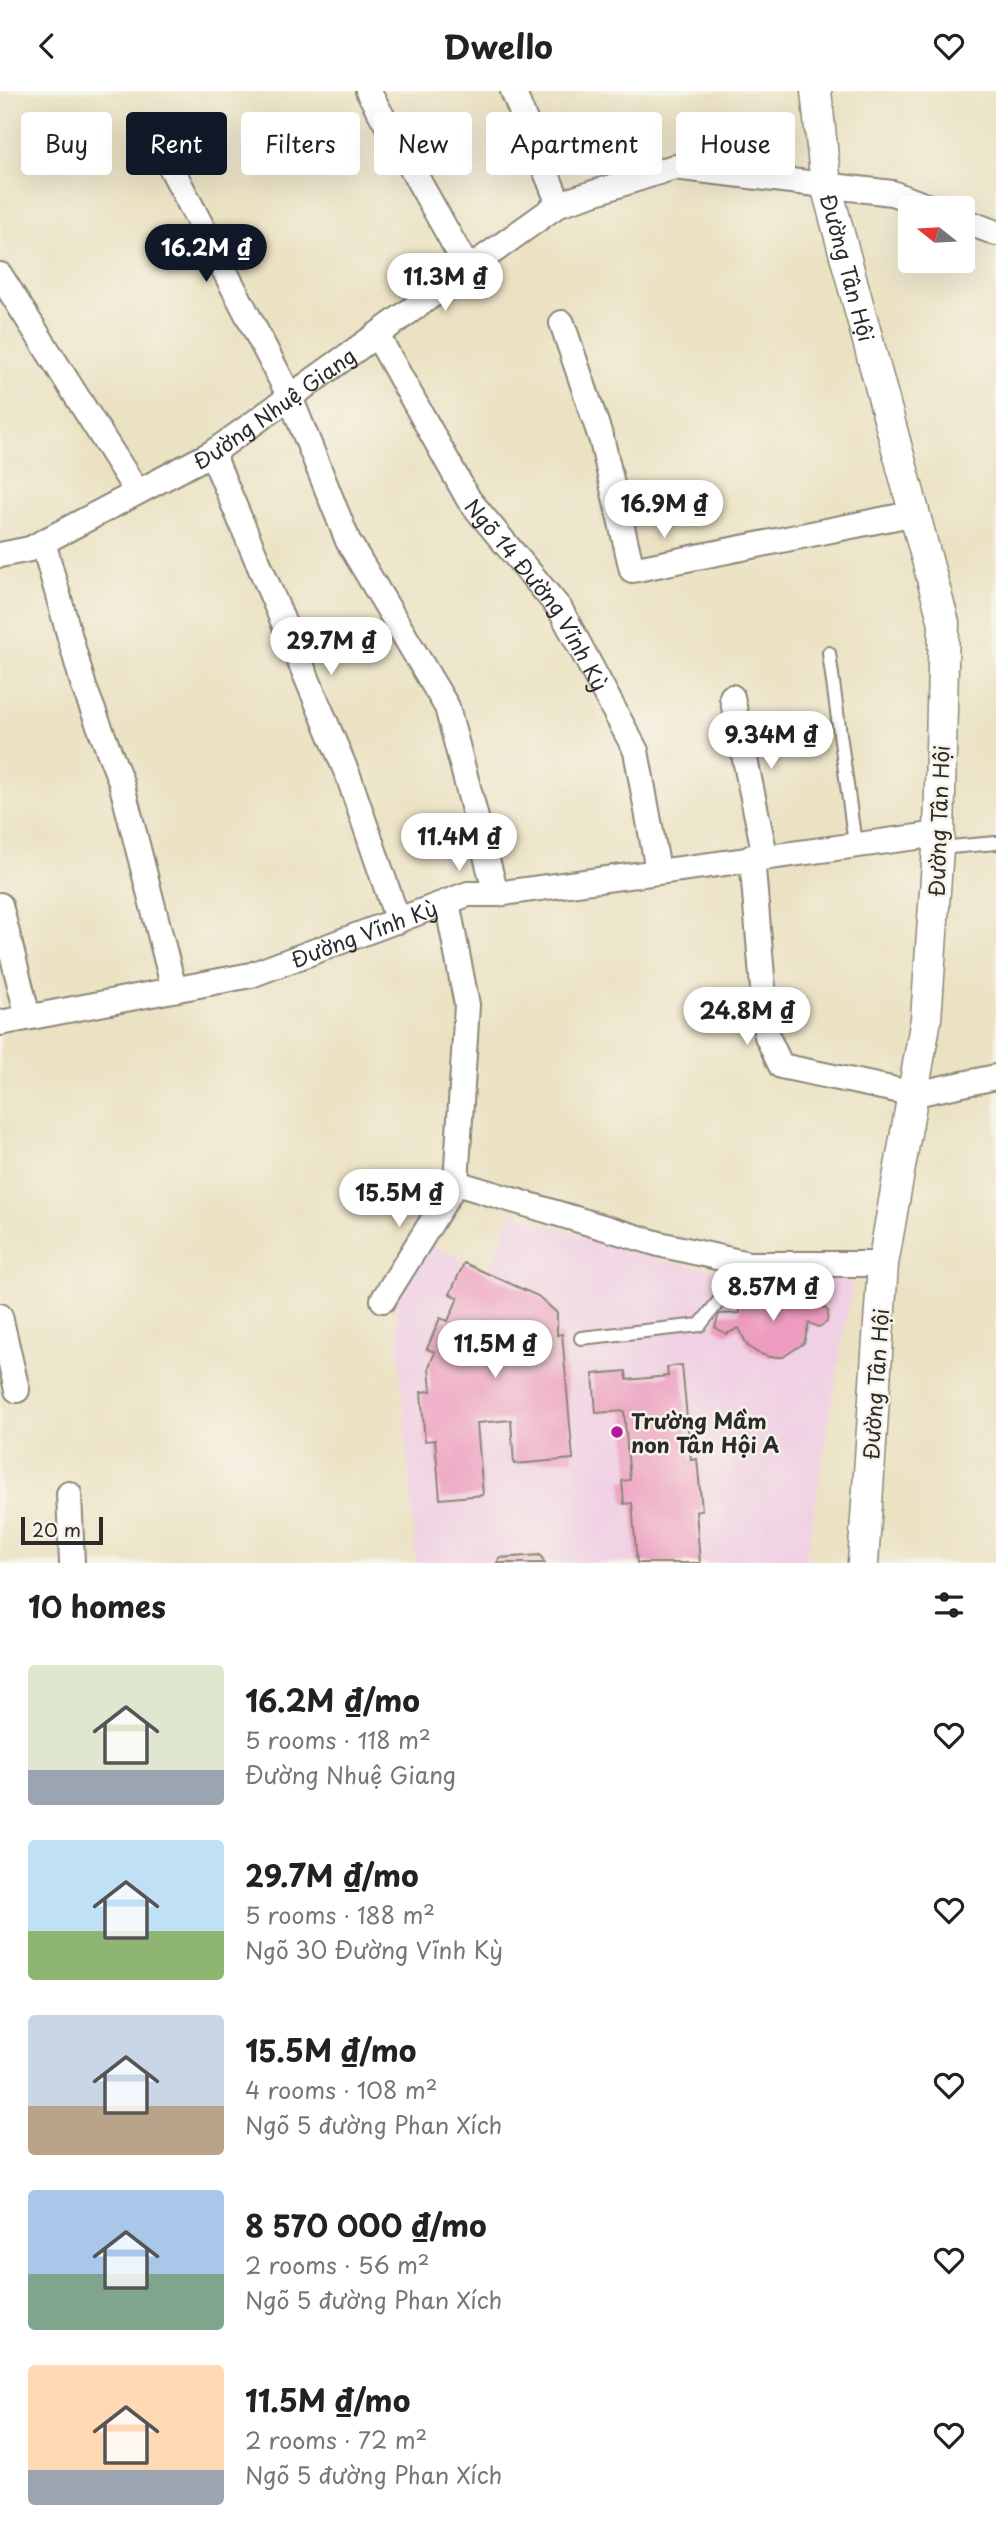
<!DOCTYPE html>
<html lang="en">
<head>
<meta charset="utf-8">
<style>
	:root { --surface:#fff; --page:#f6f6f6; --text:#222; --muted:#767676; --accent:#111827 }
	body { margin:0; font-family:"Playpen Sans",sans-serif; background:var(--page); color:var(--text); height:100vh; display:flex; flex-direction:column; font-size:26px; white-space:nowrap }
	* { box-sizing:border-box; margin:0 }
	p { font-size:23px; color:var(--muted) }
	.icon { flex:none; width:38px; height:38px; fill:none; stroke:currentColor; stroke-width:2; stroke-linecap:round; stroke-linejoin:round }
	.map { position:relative; height:1472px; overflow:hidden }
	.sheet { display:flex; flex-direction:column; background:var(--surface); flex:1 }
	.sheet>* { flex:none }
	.hud { position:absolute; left:21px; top:21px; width:956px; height:63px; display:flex; gap:14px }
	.needle { width:46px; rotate:288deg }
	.buttons { position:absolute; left:898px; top:105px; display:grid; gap:14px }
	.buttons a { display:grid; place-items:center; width:77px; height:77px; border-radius:7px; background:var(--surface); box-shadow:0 7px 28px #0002; font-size:35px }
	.scale { position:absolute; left:21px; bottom:18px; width:82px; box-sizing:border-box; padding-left:7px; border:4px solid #2b2b2b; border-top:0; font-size:19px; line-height:24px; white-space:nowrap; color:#2b2b2b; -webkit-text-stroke:5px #f7f3e8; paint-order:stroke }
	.price { position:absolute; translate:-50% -60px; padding:0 16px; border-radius:24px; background:#fff; color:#222; font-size:23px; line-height:46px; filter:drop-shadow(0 2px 4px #0008) }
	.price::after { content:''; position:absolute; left:50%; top:42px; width:21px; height:16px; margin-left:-10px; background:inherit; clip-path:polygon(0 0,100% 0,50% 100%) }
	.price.current { background:var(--accent); color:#fff }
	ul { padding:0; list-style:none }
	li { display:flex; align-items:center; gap:21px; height:175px; padding:0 28px }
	li span { display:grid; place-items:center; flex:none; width:196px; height:140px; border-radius:7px; color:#555 }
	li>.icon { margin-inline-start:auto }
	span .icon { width:84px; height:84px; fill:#fffc; stroke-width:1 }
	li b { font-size:30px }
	h2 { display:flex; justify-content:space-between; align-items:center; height:84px; padding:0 28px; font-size:30px }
	.chip { padding:0 24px; border-radius:7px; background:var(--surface); box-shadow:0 7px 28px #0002; font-size:24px; line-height:63px }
	.chip.current { background:var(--accent); color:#fff }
	header { display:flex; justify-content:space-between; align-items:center; height:91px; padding:0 28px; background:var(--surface); font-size:32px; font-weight:700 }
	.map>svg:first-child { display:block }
	.built { fill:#f0d0e4 }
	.building { fill:#ed9cbf }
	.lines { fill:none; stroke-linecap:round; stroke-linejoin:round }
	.service-casing { stroke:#8b8677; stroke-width:16 }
	.minor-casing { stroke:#8b8677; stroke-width:28 }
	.tertiary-casing { stroke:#8b8677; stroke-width:33 }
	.service { stroke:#fff; stroke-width:12 }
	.minor { stroke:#fff; stroke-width:24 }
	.tertiary { stroke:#fff; stroke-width:30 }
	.poi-dot { fill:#b5179e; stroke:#f7f3e8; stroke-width:2.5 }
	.labels { text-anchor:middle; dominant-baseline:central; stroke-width:5; stroke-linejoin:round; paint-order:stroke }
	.street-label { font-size:21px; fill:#2b2b2b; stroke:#f7f3e8 }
	.poi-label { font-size:21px; font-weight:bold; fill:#2b2b2b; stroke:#f7f3e8; text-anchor:start }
</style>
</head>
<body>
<header><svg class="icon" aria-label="back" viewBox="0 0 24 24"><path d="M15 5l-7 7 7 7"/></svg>Dwello<svg class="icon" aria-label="heart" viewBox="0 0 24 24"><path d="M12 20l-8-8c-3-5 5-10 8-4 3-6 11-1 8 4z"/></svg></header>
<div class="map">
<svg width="996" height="1472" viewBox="0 0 996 1472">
	<rect width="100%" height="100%" fill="#f7f3e8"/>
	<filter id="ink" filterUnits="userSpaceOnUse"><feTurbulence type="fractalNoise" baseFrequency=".0143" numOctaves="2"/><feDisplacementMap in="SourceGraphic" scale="14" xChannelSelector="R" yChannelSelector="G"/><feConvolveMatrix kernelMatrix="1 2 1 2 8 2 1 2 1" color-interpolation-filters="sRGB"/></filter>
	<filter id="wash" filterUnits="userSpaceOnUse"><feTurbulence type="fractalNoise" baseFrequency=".00686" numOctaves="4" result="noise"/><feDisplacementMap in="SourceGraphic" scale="28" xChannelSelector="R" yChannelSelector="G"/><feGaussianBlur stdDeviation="1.57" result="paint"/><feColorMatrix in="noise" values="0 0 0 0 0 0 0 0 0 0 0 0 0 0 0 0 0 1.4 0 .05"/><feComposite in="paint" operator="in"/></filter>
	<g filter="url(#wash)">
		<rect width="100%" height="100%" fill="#ebe2c3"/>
		<path class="built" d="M 512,1122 L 658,1168 L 727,1181 L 854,1182 L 805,1472 L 416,1472 L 395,1210 L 429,1153 L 489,1181 Z"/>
		<g id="blocks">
			<g class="building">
				<path d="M 464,1172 L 538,1205 L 557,1222 L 557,1244 L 562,1243 L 573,1368 L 514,1373 L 511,1329 L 477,1332 L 483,1404 L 440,1408 L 435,1349 L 425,1350 L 421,1301 L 431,1300 L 429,1276 L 435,1261 L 427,1258 L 440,1227 L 448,1230 L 458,1207 L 450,1203 Z"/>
				<path d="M 805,1203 L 806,1217 L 822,1215 L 828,1220 L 827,1231 L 819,1236 L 809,1232 L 804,1252 L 783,1266 L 769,1266 L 756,1261 L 747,1254 L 739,1237 L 726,1243 L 715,1236 L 719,1223 L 740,1222 L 739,1207 Z"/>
				<path d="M 682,1274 L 691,1369 L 697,1368 L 702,1419 L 696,1420 L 700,1472 L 637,1472 L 632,1412 L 624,1413 L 622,1390 L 630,1389 L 624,1320 L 596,1322 L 593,1283 L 626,1280 L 627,1289 L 668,1285 L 667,1276 Z"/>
				<path d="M 540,1464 L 545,1472 L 497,1472 L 499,1467 Z"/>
			</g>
		</g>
	</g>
	<g filter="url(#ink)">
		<use href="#blocks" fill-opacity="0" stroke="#8b8677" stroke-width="2"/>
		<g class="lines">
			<g class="service-casing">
				<g id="service">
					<path d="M 829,562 L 855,753"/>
					<path d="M 939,757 L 996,752"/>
					<path d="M 581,1247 L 700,1234 L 748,1173"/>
				</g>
			</g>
			<g class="minor-casing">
				<g id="minor">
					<path d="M 368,0 L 468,178"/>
					<path d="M 513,0 L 559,113"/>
					<path d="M 162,59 L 290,306 L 348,450 L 447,616 L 496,803"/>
					<path d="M 962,129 L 996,142"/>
					<path d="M 0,184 L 137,401"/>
					<path d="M 562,232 L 602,350 L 632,479 L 916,422"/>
					<path id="s1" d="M 377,244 L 469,409 L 560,518 L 636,660 L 658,779"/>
					<path d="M 212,362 L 349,687 L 398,830"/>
					<path d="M 43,451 L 84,596 L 121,691 L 174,898"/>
					<path id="s2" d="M 0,464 L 30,458 L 212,362 L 559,113 L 674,76 L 892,102 L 932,117"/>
					<path d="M 732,606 L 765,764"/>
					<path d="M 752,766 L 767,945 L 781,975 L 915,1003 L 996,986"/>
					<path d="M 447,811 L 467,914 L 456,1092 L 659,1153 L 748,1173 L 883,1173"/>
					<path d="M 0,814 L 28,926"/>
					<path id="s3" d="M 0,932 L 251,884 L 468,803 L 496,803 L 939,743"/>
					<path d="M 383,1209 L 456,1092"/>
					<path d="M 0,1225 L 17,1299"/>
					<path d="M 69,1403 L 72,1472"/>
				</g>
			</g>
			<g class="tertiary-casing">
				<g id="tertiary">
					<path id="s4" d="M 816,0 L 826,94 L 944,532 L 939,743 L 926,928 L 883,1173 L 863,1472"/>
				</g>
			</g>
			<use href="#service" class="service"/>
			<use href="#minor" class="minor"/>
			<use href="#tertiary" class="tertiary"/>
		</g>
	</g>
	<circle class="poi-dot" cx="617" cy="1341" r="7"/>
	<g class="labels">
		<g class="street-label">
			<text stroke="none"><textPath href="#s4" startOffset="180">Đường Tân Hội</textPath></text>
			<text stroke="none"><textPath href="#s2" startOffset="313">Đường Nhuệ Giang</textPath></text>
			<text stroke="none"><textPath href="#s1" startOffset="306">Ngõ 14 Đường Vĩnh Kỳ</textPath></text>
			<text transform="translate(938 730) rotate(-88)">Đường Tân Hội</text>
			<text stroke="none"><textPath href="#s3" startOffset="376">Đường Vĩnh Kỳ</textPath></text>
			<text transform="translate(875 1293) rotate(-86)">Đường Tân Hội</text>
		</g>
		<g class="poi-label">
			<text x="631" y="1329">Trường Mầm<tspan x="631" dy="24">non Tân Hội A</tspan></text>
		</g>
	</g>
</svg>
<div class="buttons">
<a><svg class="needle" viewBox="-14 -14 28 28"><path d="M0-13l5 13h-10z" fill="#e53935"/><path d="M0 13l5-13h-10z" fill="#767676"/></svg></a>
</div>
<div class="scale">20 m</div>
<b class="price current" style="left:206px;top:193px">16.2M ₫</b>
<b class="price" style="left:445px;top:222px">11.3M ₫</b>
<b class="price" style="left:664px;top:449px">16.9M ₫</b>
<b class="price" style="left:331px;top:586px">29.7M ₫</b>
<b class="price" style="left:771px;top:680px">9.34M ₫</b>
<b class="price" style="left:459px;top:782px">11.4M ₫</b>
<b class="price" style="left:747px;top:956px">24.8M ₫</b>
<b class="price" style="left:399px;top:1138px">15.5M ₫</b>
<b class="price" style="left:773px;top:1232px">8.57M ₫</b>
<b class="price" style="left:495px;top:1289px">11.5M ₫</b>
<div class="hud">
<a class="chip">Buy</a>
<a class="chip current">Rent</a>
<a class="chip">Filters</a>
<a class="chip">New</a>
<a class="chip">Apartment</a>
<a class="chip">House</a>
</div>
</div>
<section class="sheet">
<h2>10 homes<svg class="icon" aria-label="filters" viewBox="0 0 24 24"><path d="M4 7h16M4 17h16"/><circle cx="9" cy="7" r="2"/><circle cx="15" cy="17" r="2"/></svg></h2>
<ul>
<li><span style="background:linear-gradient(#dfe7d0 75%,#9aa5b1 0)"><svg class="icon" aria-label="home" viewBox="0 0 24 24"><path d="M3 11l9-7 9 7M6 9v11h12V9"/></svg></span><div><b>16.2M ₫/mo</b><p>5 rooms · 118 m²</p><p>Đường Nhuệ Giang</p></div><svg class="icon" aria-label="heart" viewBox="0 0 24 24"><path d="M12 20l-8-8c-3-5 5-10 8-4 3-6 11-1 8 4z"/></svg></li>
<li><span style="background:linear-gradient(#bfe0f5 65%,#8fb573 0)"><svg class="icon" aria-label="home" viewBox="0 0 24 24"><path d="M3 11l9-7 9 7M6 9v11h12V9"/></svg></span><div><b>29.7M ₫/mo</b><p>5 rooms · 188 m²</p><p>Ngõ 30 Đường Vĩnh Kỳ</p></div><svg class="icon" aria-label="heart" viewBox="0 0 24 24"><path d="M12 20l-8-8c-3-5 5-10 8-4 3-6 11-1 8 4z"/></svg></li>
<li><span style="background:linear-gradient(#c9d6e8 65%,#b9a48a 0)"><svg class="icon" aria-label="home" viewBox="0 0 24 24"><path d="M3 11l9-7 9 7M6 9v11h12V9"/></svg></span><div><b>15.5M ₫/mo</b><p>4 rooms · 108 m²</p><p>Ngõ 5 đường Phan Xích</p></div><svg class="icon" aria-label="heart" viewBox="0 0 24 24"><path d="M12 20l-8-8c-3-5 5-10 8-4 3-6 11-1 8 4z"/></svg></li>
<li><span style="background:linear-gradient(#a9c7e8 60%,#7fa58c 0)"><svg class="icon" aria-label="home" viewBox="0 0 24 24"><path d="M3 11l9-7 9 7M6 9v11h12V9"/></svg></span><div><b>8 570 000 ₫/mo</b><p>2 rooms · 56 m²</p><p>Ngõ 5 đường Phan Xích</p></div><svg class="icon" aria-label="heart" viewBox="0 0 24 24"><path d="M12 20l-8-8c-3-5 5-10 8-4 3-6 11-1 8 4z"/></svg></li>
<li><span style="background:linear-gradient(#ffd9b3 75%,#9aa5b1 0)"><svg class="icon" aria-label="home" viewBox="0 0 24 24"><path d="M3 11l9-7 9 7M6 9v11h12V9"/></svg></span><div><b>11.5M ₫/mo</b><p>2 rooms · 72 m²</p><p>Ngõ 5 đường Phan Xích</p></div><svg class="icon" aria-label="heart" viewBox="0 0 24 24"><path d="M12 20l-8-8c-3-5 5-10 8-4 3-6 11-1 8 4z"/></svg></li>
</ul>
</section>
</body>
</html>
